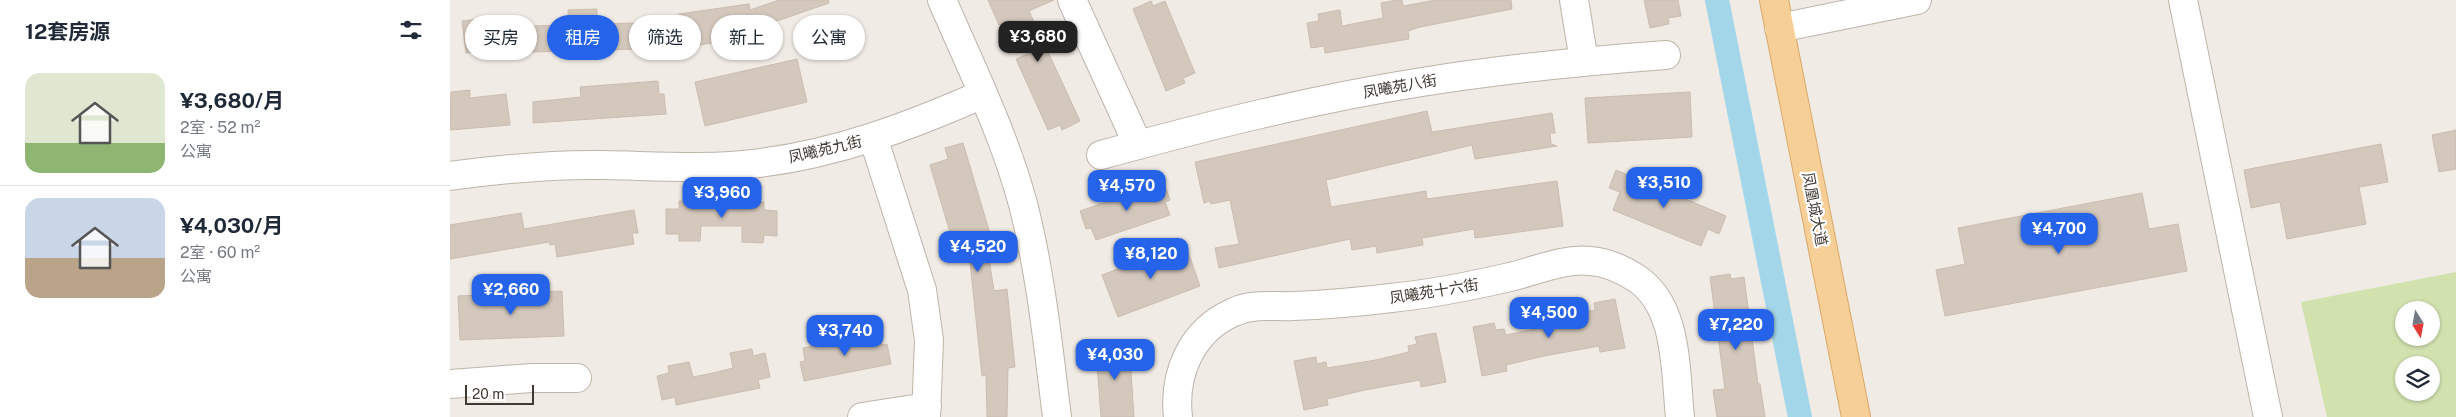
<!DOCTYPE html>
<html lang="zh">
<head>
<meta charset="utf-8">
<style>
	:root { --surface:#fff; --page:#f6f6f7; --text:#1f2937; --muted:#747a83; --line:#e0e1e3; --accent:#2563eb }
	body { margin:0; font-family:"Public Sans","Noto Sans SC",sans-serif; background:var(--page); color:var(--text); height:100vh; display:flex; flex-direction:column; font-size:19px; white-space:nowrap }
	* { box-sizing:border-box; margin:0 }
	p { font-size:16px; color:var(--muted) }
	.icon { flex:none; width:28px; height:28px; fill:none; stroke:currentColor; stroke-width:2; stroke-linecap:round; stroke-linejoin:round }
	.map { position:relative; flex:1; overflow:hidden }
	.drawer { display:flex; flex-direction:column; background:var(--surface); width:450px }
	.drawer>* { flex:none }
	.guide { position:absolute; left:15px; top:15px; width:475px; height:45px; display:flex; gap:10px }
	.needle { width:32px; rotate:169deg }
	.controls { position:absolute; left:1945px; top:301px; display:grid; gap:10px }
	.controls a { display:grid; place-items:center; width:45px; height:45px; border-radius:50%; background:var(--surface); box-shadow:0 1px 4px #0004; font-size:25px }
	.scale { position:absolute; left:15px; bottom:12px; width:69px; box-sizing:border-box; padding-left:5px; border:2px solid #423b34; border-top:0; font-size:14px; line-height:18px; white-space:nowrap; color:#423b34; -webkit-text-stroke:4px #fff; paint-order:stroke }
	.price { position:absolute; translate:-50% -42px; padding:0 11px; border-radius:10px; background:var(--accent); color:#fff; font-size:16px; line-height:32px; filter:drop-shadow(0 1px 2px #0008) }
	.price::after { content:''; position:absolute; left:50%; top:30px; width:15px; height:11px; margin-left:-8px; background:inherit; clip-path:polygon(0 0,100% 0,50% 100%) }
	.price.current { background:#222; color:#fff }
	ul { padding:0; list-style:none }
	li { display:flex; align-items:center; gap:15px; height:125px; padding:0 25px }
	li+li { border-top:1px solid var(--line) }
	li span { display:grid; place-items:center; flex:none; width:140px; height:100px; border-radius:15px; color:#555 }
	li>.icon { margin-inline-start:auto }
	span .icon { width:60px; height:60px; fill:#fffc; stroke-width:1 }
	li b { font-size:21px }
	h2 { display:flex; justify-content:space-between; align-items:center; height:60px; padding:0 25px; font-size:21px }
	.chip { padding:0 18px; border-radius:22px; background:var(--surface); box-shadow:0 1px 4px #0004; font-size:18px; line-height:45px }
	.chip.current { background:var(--accent); color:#fff }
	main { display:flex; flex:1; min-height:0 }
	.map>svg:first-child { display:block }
	.green { fill:#d1e2af; fill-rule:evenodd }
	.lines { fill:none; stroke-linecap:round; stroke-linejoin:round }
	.canal { stroke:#a4d6e9; stroke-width:24 }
	.building { fill:#d4c8bd; stroke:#cbbcae }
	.minor-casing { stroke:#beb4aa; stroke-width:30 }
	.major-casing { stroke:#d9a969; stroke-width:30 }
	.minor { stroke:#fff; stroke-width:28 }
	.major { stroke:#f6cf97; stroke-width:28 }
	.labels { text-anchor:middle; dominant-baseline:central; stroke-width:4.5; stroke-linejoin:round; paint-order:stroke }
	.street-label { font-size:15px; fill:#423b34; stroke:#fff }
</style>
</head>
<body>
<main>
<section class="drawer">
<h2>12套房源<svg class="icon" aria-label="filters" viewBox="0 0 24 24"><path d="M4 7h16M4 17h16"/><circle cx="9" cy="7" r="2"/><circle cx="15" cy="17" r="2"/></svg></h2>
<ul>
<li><span style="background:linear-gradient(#dfe7d0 70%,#8fb573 0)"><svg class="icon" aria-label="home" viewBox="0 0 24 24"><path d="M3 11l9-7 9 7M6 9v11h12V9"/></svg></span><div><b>¥3,680/月</b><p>2室 · 52 m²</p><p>公寓</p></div></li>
<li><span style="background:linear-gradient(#c9d6e8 60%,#b9a48a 0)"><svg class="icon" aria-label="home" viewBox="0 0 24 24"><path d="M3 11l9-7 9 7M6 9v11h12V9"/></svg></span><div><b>¥4,030/月</b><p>2室 · 60 m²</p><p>公寓</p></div></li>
</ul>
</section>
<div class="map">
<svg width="2006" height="417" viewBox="0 0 2006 417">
	<rect width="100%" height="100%" fill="#f0ebe4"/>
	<path class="green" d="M 2006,272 L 2006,417 L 1877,417 L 1851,302 ZM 1954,310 L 1981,310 L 1981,338 L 1954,338 ZM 1954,365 L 1981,365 L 1981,392 L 1954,392 Z"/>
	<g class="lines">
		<path class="canal" d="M 1267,0 L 1350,417"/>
	</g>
	<g class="building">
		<path d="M 329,0 L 378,0 L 379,3 L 330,20 L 297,24 L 299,37 L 237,47 L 229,14 L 299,4 L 300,10 Z"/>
		<path d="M 538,0 L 604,0 L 579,11 L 630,121 L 612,130 L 610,125 L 598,130 L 566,59 L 578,54 L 561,20 L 549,25 Z"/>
		<path d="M 947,0 L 952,0 L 953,6 L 986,0 L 1061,0 L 1062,9 L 970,27 L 958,31 L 959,39 L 875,53 L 874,46 L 861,48 L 857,23 L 869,21 L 868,14 L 890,10 L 892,26 L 933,18 L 931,3 Z"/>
		<path d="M 1194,0 L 1228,0 L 1231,16 L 1218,18 L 1219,24 L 1200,28 Z"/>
		<path d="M 701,1 L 703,6 L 715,1 L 745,73 L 733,78 L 735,83 L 716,91 L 683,9 Z"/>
		<path d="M 147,9 L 147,24 L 221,22 L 222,36 L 185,40 L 185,49 L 82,52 L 81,26 L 119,25 L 118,10 Z"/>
		<path d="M 47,17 L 49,36 L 44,37 L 45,50 L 16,53 L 12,21 Z"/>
		<path d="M 347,59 L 357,102 L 255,126 L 245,82 Z"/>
		<path d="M 208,81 L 209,94 L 214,94 L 216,114 L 83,123 L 83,102 L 131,97 L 130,87 Z"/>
		<path d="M 20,90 L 20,98 L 56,94 L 60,125 L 0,130 L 1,92 Z"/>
		<path d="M 1240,92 L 1242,137 L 1138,143 L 1135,98 Z"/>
		<path d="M 977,111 L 982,132 L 1102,113 L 1105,133 L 1100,133 L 1101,144 L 1107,146 L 1025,159 L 1022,145 L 876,180 L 881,207 L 976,191 L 977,199 L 1107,181 L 1113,226 L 1025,238 L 1024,229 L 972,238 L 973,245 L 927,253 L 926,246 L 902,250 L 900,239 L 769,268 L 765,248 L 789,244 L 780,200 L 761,204 L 760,201 L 754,203 L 745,162 Z"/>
		<path d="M 2006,130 L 2006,169 L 1989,172 L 1982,135 Z"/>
		<path d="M 513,143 L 547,257 L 539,259 L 544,291 L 557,289 L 565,367 L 558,368 L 557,417 L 537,417 L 536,375 L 532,376 L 519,252 L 507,256 L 480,165 L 498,159 L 495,148 Z"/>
		<path d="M 1931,144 L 1938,182 L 1909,187 L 1916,224 L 1837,239 L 1830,202 L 1801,208 L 1794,170 Z"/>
		<path d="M 1166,170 L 1276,216 L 1269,234 L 1258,229 L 1251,246 L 1163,210 L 1170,192 L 1159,188 Z"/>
		<path d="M 714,182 L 720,200 L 715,202 L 720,215 L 646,240 L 641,228 L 636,229 L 630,211 Z"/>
		<path d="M 1692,193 L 1699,229 L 1728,224 L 1737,271 L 1495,316 L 1486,270 L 1515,264 L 1508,228 Z"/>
		<path d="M 229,201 L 314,202 L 314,210 L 327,211 L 327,236 L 314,235 L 313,243 L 292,242 L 292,226 L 251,226 L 250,241 L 229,241 L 229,234 L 216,234 L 216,209 L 229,209 Z"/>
		<path d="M 184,210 L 188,233 L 182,233 L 184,244 L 107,257 L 105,244 L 100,245 L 99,242 L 0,259 L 0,225 L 71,213 L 74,229 Z"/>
		<path d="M 735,243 L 750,286 L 668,317 L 652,275 Z"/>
		<path d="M 1280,274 L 1281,279 L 1294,277 L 1308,384 L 1310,384 L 1315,417 L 1267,417 L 1263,390 L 1275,389 L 1260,277 Z"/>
		<path d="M 112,291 L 114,336 L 10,340 L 8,296 Z"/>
		<path d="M 1165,299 L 1175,348 L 1150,352 L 1149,346 L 1094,356 L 1056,365 L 1057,371 L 1032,376 L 1023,327 L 1044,323 L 1046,330 L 1054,329 L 1056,335 L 1105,325 L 1138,318 L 1136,312 L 1145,310 L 1144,303 Z"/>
		<path d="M 429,332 L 432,345 L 437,344 L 441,364 L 354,381 L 350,362 L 355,361 L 353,348 Z"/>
		<path d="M 986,333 L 996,382 L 971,387 L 970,380 L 915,390 L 877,399 L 878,405 L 854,410 L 844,361 L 866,357 L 867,364 L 876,362 L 877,368 L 926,360 L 959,352 L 958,346 L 967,344 L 965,337 Z"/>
		<path d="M 679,343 L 684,417 L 651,417 L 646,350 L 659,350 L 659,344 Z"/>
		<path d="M 302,349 L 303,356 L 315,353 L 320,377 L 308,380 L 310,388 L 226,405 L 225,397 L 212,400 L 207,376 L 219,373 L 218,366 L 239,362 L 243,377 L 263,373 L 283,368 L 280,353 Z"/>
	</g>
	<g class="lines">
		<g class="minor-casing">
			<g id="minor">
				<path d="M 492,0 C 521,67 554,134 573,204 C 591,274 598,346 607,417"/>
				<path d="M 622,0 L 688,145"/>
				<path d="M 1124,0 L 1134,61"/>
				<path d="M 1733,0 L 1818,417"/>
				<path d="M 1329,28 L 1467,0"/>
				<path d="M 423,137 L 472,290 L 479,340 L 476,417"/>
				<path d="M 651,155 C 757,126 863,99 972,82 C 1053,69 1134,61 1216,55"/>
				<path d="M 0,176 C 51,169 103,164 155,165 C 207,166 258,170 310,163 C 389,153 460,126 533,94"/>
				<path d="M 0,384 L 82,378 L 127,378"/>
				<path d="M 412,417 L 477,407"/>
				<path d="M 728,417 C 723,373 742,330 784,312 C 803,303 823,307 843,306 C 876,305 908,302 941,298 C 981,294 1021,286 1060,277 C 1085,271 1114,258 1140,261 C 1157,262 1172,269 1186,278 C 1229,306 1225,372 1230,417"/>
			</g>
		</g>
		<g class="major-casing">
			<path id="major" d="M 1324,0 L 1406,417"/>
		</g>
		<use href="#minor" class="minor"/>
		<use href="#major" class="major"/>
	</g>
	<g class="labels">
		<g class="street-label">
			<text transform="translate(950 86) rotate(-10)">凤曦苑八街</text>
			<text transform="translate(375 149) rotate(-13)">凤曦苑九街</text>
			<text transform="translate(1365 209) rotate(79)">凤凰城大道</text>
			<text transform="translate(984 291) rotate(-9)">凤曦苑十六街</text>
		</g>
	</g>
</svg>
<div class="controls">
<a><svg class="needle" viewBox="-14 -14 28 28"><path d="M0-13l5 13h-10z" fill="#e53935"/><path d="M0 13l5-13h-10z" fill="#747a83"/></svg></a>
<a><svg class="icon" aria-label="layers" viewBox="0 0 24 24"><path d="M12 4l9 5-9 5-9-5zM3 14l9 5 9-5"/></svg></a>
</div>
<div class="scale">20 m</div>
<b class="price current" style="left:588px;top:63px">¥3,680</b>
<b class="price" style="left:1214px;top:209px">¥3,510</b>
<b class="price" style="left:677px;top:212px">¥4,570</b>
<b class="price" style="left:272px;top:219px">¥3,960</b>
<b class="price" style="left:1609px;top:255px">¥4,700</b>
<b class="price" style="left:528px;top:273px">¥4,520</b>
<b class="price" style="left:701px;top:280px">¥8,120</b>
<b class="price" style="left:61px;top:316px">¥2,660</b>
<b class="price" style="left:1099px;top:339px">¥4,500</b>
<b class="price" style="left:1286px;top:351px">¥7,220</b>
<b class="price" style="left:395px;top:357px">¥3,740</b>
<b class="price" style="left:665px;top:381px">¥4,030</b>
<div class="guide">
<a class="chip">买房</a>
<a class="chip current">租房</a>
<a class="chip">筛选</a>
<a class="chip">新上</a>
<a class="chip">公寓</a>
</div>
</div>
</main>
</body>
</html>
